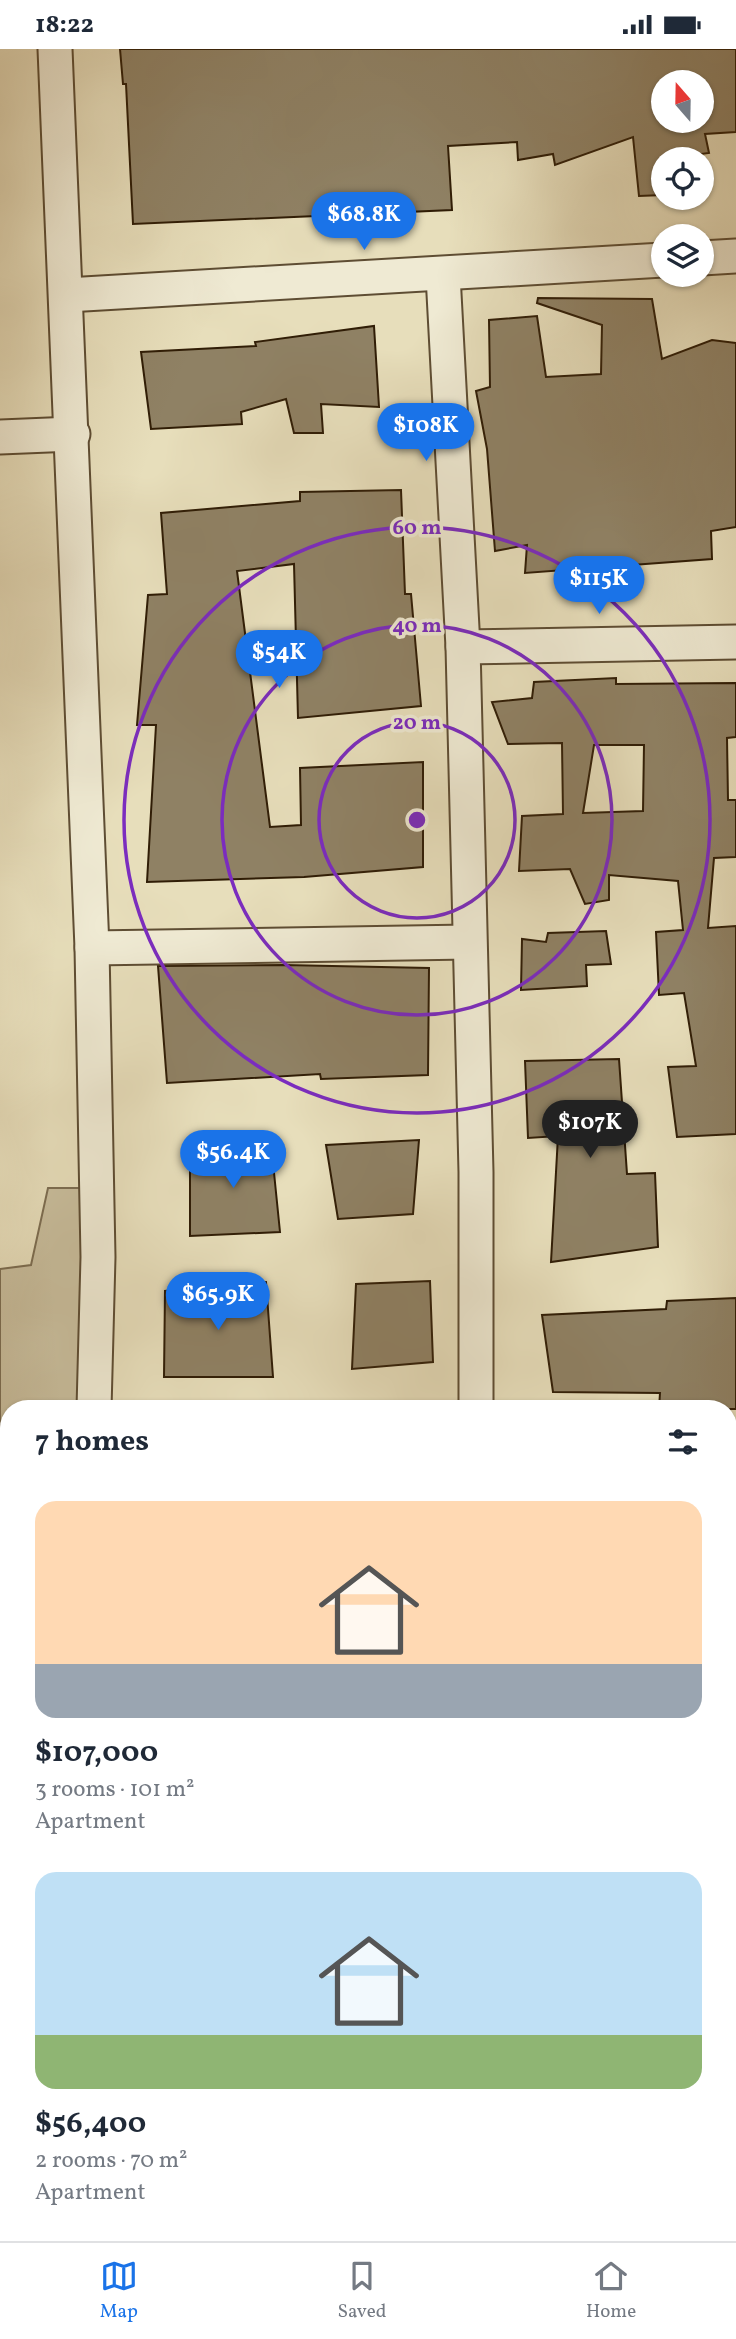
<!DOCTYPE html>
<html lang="en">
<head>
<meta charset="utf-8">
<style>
	:root { --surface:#fff; --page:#f2f2f3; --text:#1f2937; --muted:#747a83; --line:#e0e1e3; --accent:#1a73e8 }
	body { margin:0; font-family:Vollkorn,serif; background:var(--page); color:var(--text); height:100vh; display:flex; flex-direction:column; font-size:26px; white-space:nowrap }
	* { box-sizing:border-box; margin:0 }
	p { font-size:23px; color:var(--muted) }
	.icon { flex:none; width:38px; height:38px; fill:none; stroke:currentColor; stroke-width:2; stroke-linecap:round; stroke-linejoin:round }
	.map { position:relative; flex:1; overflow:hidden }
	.sheet { position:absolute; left:0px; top:1351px; width:737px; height:842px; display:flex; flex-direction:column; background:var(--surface); border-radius:28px 28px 0 0; box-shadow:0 2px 5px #0004 }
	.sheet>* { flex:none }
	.needle { width:46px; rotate:340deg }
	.tools { position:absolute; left:651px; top:21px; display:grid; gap:14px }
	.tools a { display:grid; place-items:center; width:63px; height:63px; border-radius:50%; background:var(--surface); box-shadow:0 2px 5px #0004; font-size:35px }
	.price { position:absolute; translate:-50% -60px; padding:0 16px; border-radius:24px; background:var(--accent); color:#fff; font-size:23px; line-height:46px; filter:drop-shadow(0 2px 4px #0008) }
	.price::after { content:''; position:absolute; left:50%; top:42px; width:21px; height:16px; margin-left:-10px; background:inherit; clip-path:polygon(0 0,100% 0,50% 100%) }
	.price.selected { background:#222; color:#fff }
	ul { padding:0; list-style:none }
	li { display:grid; align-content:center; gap:14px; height:371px; padding:0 35px }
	li span { display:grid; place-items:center; height:217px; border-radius:21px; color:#555 }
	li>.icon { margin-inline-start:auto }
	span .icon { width:126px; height:126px; fill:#fffc; stroke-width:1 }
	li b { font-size:30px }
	h2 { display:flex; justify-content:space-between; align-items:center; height:84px; padding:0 35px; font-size:30px }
	.status { display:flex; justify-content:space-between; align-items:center; height:49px; padding:0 35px; background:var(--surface); direction:ltr }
	.status svg { height:19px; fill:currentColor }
	.tab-bar { display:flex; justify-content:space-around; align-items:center; height:98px; border-top:2px solid var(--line); background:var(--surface); font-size:19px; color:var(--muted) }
	.tab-bar a { display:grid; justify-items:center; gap:4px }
	.tab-bar .selected { color:var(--accent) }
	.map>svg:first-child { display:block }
	.green { fill:#c8bd9c; stroke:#7c6d51; stroke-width:2 }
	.building { fill:#8f8164; stroke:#301d06; stroke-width:2; fill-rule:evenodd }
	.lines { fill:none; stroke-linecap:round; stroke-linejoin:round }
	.minor-casing { stroke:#5e4d33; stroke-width:37 }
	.minor { stroke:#efead3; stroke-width:33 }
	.ring { fill:none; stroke:#7b2cbf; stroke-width:3.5 }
	.centre { fill:#7b2cbf; stroke:#efead3; stroke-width:3.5 }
	.ring-label { font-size:21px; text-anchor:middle; font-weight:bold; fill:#7b2cbf; stroke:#efead3; stroke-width:7; stroke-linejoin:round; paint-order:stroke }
</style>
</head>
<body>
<div class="status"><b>18:22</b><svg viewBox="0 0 49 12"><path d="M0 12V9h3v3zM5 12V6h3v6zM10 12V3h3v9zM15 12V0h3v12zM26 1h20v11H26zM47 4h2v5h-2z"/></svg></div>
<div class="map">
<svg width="736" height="2192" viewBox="0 0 736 2192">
	<rect width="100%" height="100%" fill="#e7debb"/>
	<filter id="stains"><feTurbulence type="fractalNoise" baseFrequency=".00286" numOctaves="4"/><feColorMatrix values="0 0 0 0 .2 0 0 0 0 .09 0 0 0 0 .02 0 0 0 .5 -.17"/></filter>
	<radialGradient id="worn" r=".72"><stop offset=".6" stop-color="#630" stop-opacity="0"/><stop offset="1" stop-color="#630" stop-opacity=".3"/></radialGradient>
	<path class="green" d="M 48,1139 L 92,1139 L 81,1360 L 9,1360 L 9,1488 L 0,1487 L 0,1220 L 31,1216 Z"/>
	<g class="building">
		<path d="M 120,0 L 736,0 L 736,83 L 705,85 L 709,104 L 663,110 L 663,146 L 639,147 L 633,88 L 555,116 L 553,105 L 518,111 L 517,93 L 448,97 L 452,161 L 133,175 L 126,35 L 123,35 ZM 663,33 L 702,33 L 702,72 L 663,72 Z"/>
		<path d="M 538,249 L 652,250 L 662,310 L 712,291 L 736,294 L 736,478 L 711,482 L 712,510 L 525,524 L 527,496 L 495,502 L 487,400 L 476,342 L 490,338 L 489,271 L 537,267 L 546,328 L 601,325 L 602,276 L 537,254 Z"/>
		<path d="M 374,277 L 379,358 L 321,355 L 323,384 L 294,384 L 286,350 L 241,363 L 242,375 L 151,380 L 141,303 L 256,297 L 255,293 Z"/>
		<path d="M 401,441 L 405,545 L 411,545 L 421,657 L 298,669 L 294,515 L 237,522 L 270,778 L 301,776 L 300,719 L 423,713 L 423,818 L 304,828 L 147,833 L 156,676 L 137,676 L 148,546 L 167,545 L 161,464 L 300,452 L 300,443 Z"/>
		<path d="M 616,629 L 616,635 L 736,634 L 736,688 L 727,689 L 728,751 L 736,751 L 736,808 L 714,809 L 708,879 L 736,877 L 736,1085 L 677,1088 L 668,1018 L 696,1017 L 684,944 L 659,946 L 656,883 L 683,881 L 678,832 L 609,826 L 609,851 L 585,855 L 570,820 L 519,822 L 522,767 L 563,765 L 562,694 L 508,695 L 492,653 L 532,649 L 534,633 ZM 594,696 L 644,696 L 643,762 L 583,764 Z"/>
		<path d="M 606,882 L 611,915 L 586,916 L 587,937 L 521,941 L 522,890 L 546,893 L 548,884 Z"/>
		<path d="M 284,916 L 429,919 L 428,1026 L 321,1030 L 320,1025 L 167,1034 L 158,917 Z"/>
		<path d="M 619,1010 L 627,1125 L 655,1124 L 658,1198 L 551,1213 L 558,1087 L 528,1089 L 525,1012 Z"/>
		<path d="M 419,1091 L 413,1165 L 338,1170 L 326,1096 Z"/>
		<path d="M 271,1094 L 280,1183 L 190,1187 L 190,1098 Z"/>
		<path d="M 430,1232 L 433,1313 L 352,1320 L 356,1235 Z"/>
		<path d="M 266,1233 L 273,1328 L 164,1328 L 165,1242 Z"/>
		<path d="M 736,1249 L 736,1360 L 659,1360 L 660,1344 L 553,1343 L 542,1266 L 666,1260 L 667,1252 Z"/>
	</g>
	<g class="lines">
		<g class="minor-casing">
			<g id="minor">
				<path d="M 55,0 L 92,899 L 98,1208 L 94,1360"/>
				<path d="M 702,209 L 736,207"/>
				<path d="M 443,226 L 463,598 L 476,1123 L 476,1360"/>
				<path d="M 67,246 L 663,211"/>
				<path d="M 0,388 L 73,385"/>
				<path d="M 463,598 L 736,593"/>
				<path d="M 92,899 L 468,893"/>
				<path d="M 728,1401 L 736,1401"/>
				<path d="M 0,1520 L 9,1521"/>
				<path d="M 728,1734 L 736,1734"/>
				<path d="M 728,2104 L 736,2105"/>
				<path d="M 24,2192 L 25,2184"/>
			</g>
		</g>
		<use href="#minor" class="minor"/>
	</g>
	<g class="ring">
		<circle cx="417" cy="771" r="98"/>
		<circle cx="417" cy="771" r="195"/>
		<circle cx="417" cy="771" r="293"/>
	</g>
	<circle cx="417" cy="771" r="10" class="centre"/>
	<g class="ring-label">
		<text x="417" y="485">60 m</text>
		<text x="417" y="583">40 m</text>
		<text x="417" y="680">20 m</text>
	</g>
	<rect width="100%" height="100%" filter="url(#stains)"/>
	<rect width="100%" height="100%" fill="url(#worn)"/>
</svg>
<div class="tools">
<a><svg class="needle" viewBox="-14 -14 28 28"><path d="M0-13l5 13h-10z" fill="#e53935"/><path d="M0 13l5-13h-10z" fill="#747a83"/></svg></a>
<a><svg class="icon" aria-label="locate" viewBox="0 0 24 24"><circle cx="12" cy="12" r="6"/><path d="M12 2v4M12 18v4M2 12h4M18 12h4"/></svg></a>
<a><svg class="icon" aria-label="layers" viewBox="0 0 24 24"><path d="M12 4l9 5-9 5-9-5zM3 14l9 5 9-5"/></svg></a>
</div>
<b class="price" style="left:364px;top:203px">$68.8K</b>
<b class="price" style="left:426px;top:414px">$108K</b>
<b class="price" style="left:599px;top:567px">$115K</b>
<b class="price" style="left:279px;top:641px">$54K</b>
<b class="price selected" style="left:590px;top:1111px">$107K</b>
<b class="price" style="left:233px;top:1141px">$56.4K</b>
<b class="price" style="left:218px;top:1283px">$65.9K</b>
<section class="sheet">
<h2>7 homes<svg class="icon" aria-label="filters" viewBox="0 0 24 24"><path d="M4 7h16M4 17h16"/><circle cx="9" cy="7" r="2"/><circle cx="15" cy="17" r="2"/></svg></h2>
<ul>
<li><span style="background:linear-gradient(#ffd9b3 75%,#9aa5b1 0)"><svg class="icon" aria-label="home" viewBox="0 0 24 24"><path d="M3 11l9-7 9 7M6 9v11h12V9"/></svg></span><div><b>$107,000</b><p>3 rooms · 101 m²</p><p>Apartment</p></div></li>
<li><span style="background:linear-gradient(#bfe0f5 75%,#8fb573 0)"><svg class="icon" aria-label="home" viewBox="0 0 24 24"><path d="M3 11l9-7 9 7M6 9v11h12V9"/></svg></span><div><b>$56,400</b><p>2 rooms · 70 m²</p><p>Apartment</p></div></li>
</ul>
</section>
</div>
<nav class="tab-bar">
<a class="selected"><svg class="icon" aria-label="map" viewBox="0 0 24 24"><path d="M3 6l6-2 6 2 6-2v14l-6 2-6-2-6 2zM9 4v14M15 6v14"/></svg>Map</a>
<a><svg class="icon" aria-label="saved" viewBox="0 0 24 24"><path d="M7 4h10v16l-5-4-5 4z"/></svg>Saved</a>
<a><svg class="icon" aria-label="home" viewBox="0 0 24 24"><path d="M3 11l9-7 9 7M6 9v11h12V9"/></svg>Home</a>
</nav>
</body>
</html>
